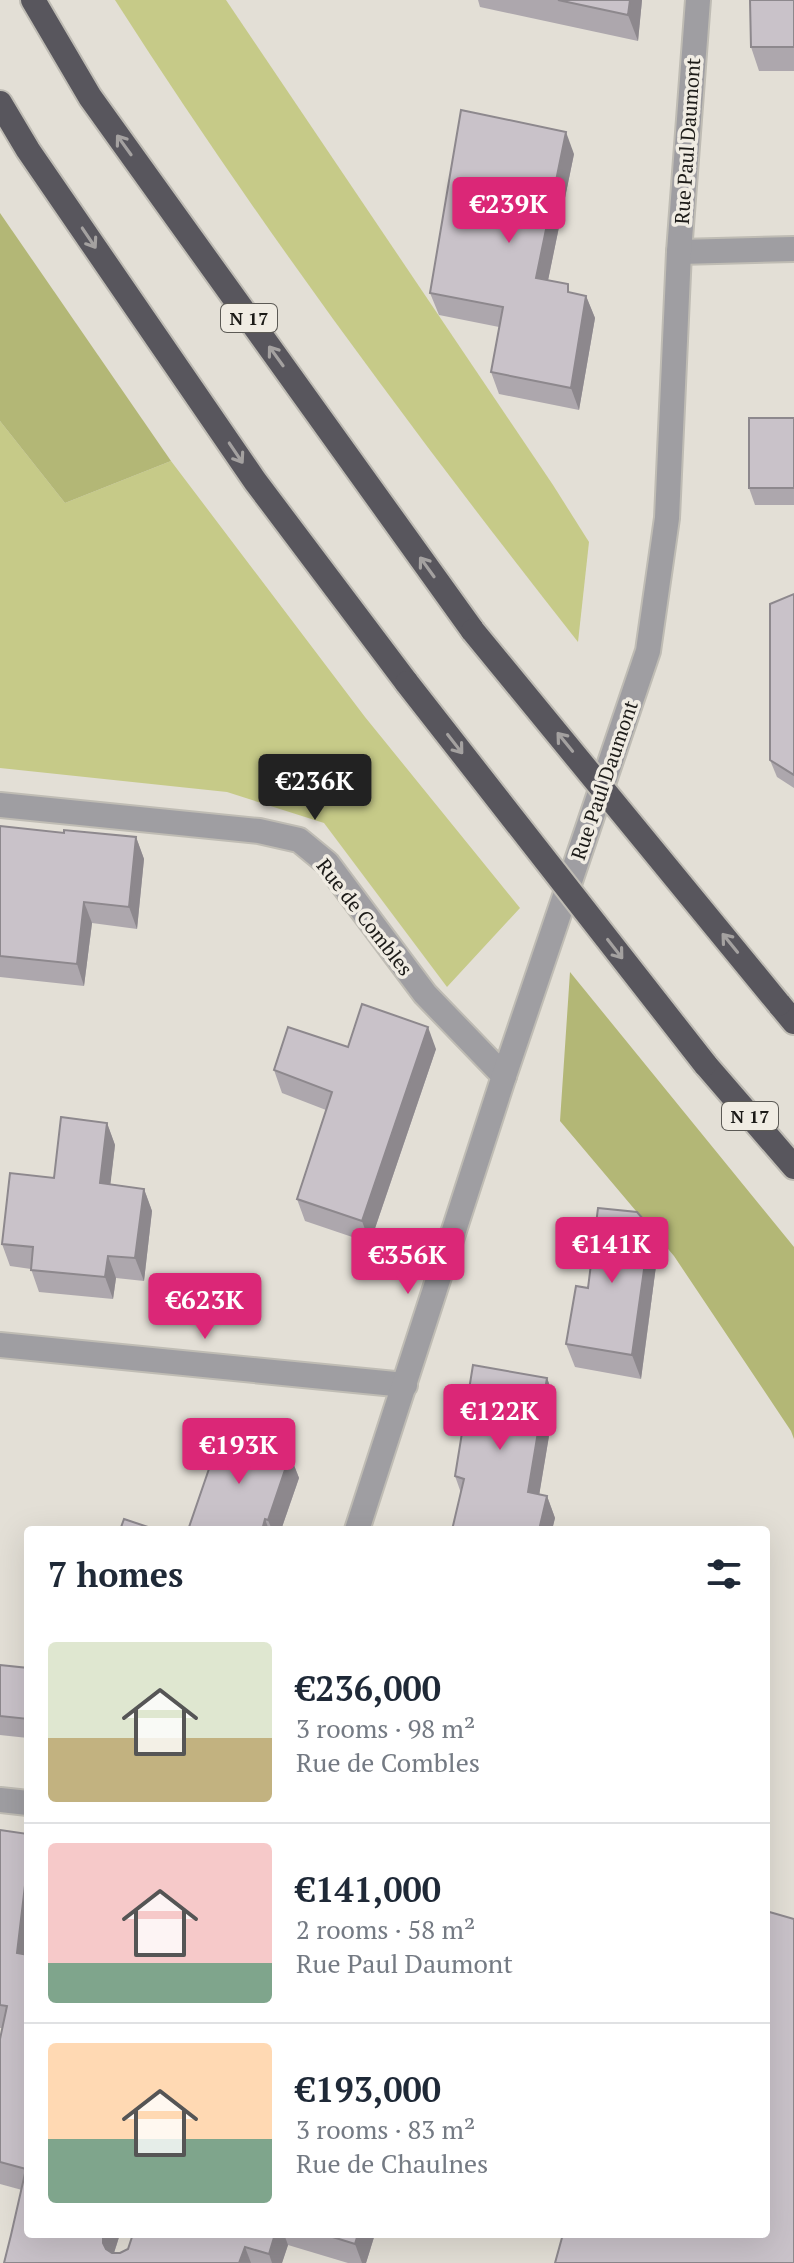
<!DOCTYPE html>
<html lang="en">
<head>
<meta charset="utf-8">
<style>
	:root { --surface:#fff; --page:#f2f2f3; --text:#1f2937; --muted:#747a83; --line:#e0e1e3; --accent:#db2777 }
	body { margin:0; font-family:"PT Serif",serif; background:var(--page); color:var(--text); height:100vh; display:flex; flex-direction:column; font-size:30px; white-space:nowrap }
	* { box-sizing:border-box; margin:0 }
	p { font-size:26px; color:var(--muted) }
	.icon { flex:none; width:44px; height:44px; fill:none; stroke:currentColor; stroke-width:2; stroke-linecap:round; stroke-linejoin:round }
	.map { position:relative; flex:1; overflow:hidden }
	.drawer { position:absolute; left:24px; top:1526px; width:746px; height:712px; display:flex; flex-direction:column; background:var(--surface); border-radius:8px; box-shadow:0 8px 32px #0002 }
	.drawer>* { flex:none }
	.price { position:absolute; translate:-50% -68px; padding:0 18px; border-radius:8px; background:var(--accent); color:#fff; font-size:26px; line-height:52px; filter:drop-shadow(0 2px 4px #0008) }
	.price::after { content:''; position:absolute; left:50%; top:48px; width:24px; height:18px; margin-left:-12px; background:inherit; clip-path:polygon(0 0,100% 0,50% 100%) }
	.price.active { background:#222; color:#fff }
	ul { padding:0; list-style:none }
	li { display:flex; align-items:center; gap:24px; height:200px; padding:0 24px }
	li+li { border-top:2px solid var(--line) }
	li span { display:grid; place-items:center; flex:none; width:224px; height:160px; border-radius:8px; color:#555 }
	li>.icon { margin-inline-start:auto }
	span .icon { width:96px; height:96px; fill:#fffc; stroke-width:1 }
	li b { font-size:34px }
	h2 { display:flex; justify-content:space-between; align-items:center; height:96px; padding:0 24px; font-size:34px }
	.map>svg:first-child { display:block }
	.green { fill:#c6ca88 }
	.forest { fill:#b3b776 }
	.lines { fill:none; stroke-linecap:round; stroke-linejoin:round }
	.minor-casing { stroke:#bfbcb4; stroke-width:28 }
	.highway-casing { stroke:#bfbcb4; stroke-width:28 }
	.minor { stroke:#9f9ea2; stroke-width:24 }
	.highway { stroke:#58565d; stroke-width:24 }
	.highway-bridge-casing { stroke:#bfbcb4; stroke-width:28; stroke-linecap:butt }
	.highway-bridge { stroke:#58565d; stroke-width:24 }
	.wall { fill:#ada7ad }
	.shaded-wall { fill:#8d888d }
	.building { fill:#c9c2c9; stroke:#8d888d; stroke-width:2 }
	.oneway { stroke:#a4a1a0 }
	.labels { text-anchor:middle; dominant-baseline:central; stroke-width:7; stroke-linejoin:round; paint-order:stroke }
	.shield { fill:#f0ece3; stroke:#5c5a55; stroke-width:2 }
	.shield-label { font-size:18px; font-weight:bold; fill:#1c1b18 }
	.street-label { font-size:20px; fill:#1c1b18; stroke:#f0ece3 }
</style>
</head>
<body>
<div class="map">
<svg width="794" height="2263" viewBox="0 0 794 2263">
	<rect width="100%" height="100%" fill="#e3dfd6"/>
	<g class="green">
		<path d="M 115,0 L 226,0 L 553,485 L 589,542 L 578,642 C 415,435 257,222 115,0 Z"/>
		<path d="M 0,421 L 65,503 L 171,461 L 365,717 L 520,908 L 447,987 L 324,823 L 227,792 L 0,768 Z"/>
	</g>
	<g class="forest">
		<path d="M 0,213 L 171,461 L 65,503 L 0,421 Z"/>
		<path d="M 570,972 L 794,1247 L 794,1439 L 791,1431 L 674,1256 L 560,1121 Z"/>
	</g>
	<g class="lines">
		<g class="minor-casing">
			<g id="minor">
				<path d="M 679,252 L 794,249"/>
				<path d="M 0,805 L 259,831 L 299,840 L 327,863 L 425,994 L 504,1076"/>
				<path d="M 0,1345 L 405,1385"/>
				<path d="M 357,1530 L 504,1076 L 648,651 L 667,518 L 679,252 L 698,0"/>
				<path d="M 0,1800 L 28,1803"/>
			</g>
		</g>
		<g class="highway-casing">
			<g id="highway">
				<path d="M 33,0 L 90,97 L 473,631"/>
				<path d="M 0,103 L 28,150 L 255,481 L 407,683"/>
				<path d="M 779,1004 L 794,1022"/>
				<path d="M 705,1064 L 794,1167"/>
			</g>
		</g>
		<use href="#minor" class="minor"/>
		<use href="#highway" class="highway"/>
		<g class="highway-bridge-casing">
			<g id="highway-bridge">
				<path d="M 473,631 L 779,1004"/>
				<path d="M 407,683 L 705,1064"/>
			</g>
		</g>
		<use href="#highway-bridge" class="highway-bridge"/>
	</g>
	<g class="wall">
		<path d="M 478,0 L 642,0 L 638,41 L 480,7 Z"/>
		<path d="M 794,0 L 794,71 L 759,71 L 751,47 Z"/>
		<path d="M 574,154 L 548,280 L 571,293 L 586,296 L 595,318 L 579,410 L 499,394 L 491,372 L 499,327 L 439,315 L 430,293 Z"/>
		<path d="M 794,418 L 794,505 L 755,505 L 749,488 Z"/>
		<path d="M 794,594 L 794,788 L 777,777 L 770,760 Z"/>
		<path d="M 0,826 L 64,833 L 136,837 L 144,859 L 137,929 L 92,923 L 84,986 L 0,977 Z"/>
		<path d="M 348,1047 L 436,1049 L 370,1243 L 305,1221 L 297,1199 L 326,1110 L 282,1093 L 274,1070 Z"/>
		<path d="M 107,1123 L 115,1145 L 110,1184 L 144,1189 L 152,1211 L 144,1281 L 116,1278 L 113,1299 L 39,1292 L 31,1269 L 10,1266 L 2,1244 L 54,1178 Z"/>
		<path d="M 658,1251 L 641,1379 L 575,1367 L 566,1344 L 588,1288 Z"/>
		<path d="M 547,1378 L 555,1400 L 539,1495 L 547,1496 L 555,1518 L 552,1530 L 452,1530 L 461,1493 L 455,1476 Z"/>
		<path d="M 290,1455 L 299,1478 L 281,1530 L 188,1530 Z"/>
		<path d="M 0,1665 L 28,1668 L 28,1738 L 0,1735 Z"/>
		<path d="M 0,1830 L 28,1834 L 28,2234 L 120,2234 L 114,2253 L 120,2253 L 128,2249 L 133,2234 L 375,2234 L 366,2263 L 348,2263 L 288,2245 L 282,2263 L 4,2263 L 22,2190 L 0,2184 L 0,2039 L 2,2028 L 0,2028 Z"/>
	</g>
	<g class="shaded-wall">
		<path d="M 630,0 L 642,0 L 638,41 L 628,15 Z"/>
		<path d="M 566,132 L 574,154 L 544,300 L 536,278 Z"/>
		<path d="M 586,296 L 595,318 L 579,410 L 571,388 Z"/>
		<path d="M 136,837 L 144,859 L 137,929 L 129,907 Z"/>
		<path d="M 84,902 L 92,923 L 84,986 L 77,964 Z"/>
		<path d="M 428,1027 L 436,1049 L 370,1243 L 362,1221 Z"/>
		<path d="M 107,1123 L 115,1145 L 108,1205 L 100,1183 Z"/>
		<path d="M 144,1189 L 152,1211 L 144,1281 L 135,1258 Z"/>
		<path d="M 650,1227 L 658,1251 L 641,1379 L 632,1355 Z"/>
		<path d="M 108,1256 L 116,1278 L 113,1299 L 105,1277 Z"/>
		<path d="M 547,1378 L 555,1400 L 536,1514 L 528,1492 Z"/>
		<path d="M 290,1455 L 299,1478 L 281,1530 L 272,1530 L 268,1520 Z"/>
		<path d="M 547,1496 L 555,1518 L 552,1530 L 539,1530 Z"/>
		<path d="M 265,1519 L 269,1530 L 262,1530 Z"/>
		<path d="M 28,1860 L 28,1956 L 17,1953 Z"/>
		<path d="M 103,2234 L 120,2234 L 112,2259 L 103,2243 Z"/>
		<path d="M 275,2234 L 284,2234 L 288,2245 L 282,2263 L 272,2263 L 269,2254 Z"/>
		<path d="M 358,2234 L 375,2234 L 366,2263 L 362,2263 L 355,2244 Z"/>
		<path d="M 245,2247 L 251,2263 L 239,2263 Z"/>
	</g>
	<g class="building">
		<path d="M 558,0 L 630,0 L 628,15 Z"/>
		<path d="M 750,0 L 794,0 L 794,47 L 751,47 Z"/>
		<path d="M 461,110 L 566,132 L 536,278 L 568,284 L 568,292 L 586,296 L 571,388 L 491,372 L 503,307 L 430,293 Z"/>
		<rect x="749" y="418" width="45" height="70"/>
		<path d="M 794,594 L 794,775 L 770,760 L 770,604 Z"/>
		<path d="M 0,826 L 64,833 L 64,830 L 136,837 L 129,907 L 84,902 L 77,964 L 0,956 Z"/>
		<path d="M 362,1004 L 428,1027 L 362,1221 L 297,1199 L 332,1092 L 274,1070 L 288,1027 L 348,1047 Z"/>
		<path d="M 61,1117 L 107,1123 L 100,1183 L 144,1189 L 135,1258 L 108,1256 L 105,1277 L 31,1270 L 33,1247 L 2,1244 L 10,1173 L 54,1178 Z"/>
		<path d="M 598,1208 L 637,1212 L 650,1227 L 632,1355 L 566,1344 L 576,1286 L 588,1288 Z"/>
		<path d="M 473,1365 L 547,1378 L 528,1492 L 547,1496 L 539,1530 L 452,1530 L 464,1479 L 455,1476 Z"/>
		<path d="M 222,1431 L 290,1455 L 268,1520 L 265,1519 L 262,1530 L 188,1530 Z"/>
		<path d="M 124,1519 L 157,1530 L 120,1530 Z"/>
		<path d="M 0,1665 L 28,1668 L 28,1719 L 0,1716 Z"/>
		<path d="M 0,1830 L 28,1834 L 28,1860 L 17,1953 L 28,1955 L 28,2234 L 103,2234 L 103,2243 L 106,2249 L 112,2253 L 120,2253 L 128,2249 L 133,2234 L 275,2234 L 269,2254 L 245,2247 L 239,2263 L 4,2263 L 11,2235 L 26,2169 L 0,2162 L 0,2039 L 7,2006 L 0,2005 Z"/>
		<path d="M 766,1911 L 794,1919 L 794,2263 L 555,2263 L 563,2234 L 766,2234 Z"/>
		<path d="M 323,2234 L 358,2234 L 355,2244 Z"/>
	</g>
	<defs><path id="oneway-shaft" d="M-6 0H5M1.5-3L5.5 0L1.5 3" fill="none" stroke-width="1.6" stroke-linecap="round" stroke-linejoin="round" transform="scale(2)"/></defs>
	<g class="oneway">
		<use href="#oneway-shaft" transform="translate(124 145) rotate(-126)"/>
		<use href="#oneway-shaft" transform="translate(89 238) rotate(56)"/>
		<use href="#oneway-shaft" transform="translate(276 356) rotate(-126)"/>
		<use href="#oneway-shaft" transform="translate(236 453) rotate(56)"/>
		<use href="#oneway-shaft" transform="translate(427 567) rotate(-126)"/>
		<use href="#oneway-shaft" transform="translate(565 742) rotate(-129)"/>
		<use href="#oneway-shaft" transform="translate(455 744) rotate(52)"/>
		<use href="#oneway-shaft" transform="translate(730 943) rotate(-129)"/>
		<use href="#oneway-shaft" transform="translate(615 949) rotate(52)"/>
	</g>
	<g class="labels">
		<g class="shield">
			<rect x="221" y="304" width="56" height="28" rx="6"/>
			<rect x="722" y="1102" width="56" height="28" rx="6"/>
		</g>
		<g class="shield-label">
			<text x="249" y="318">N 17</text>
			<text x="750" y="1116">N 17</text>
		</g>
		<g class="street-label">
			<text transform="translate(687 141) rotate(-86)">Rue Paul Daumont</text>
			<text transform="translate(604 780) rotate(-71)">Rue Paul Daumont</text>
			<text transform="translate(365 917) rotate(52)">Rue de Combles</text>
		</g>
	</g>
</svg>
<b class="price" style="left:509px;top:245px">€239K</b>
<b class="price active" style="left:315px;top:822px">€236K</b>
<b class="price" style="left:612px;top:1285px">€141K</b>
<b class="price" style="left:408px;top:1296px">€356K</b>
<b class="price" style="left:205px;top:1341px">€623K</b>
<b class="price" style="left:500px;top:1452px">€122K</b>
<b class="price" style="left:239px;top:1486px">€193K</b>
<section class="drawer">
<h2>7 homes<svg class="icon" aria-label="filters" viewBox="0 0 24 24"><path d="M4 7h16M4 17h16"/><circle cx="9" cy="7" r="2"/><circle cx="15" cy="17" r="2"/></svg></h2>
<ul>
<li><span style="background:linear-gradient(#dfe7d0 60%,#c2b280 0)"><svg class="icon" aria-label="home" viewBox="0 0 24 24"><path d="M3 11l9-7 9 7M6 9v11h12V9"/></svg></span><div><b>€236,000</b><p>3 rooms · 98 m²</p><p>Rue de Combles</p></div></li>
<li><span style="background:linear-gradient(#f6c9c9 75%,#7fa58c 0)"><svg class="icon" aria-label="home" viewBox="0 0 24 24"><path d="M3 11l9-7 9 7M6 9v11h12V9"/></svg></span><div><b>€141,000</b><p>2 rooms · 58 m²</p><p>Rue Paul Daumont</p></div></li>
<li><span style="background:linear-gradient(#ffd9b3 60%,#7fa58c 0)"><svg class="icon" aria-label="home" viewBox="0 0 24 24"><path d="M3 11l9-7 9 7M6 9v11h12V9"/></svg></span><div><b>€193,000</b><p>3 rooms · 83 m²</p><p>Rue de Chaulnes</p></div></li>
</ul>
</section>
</div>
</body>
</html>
